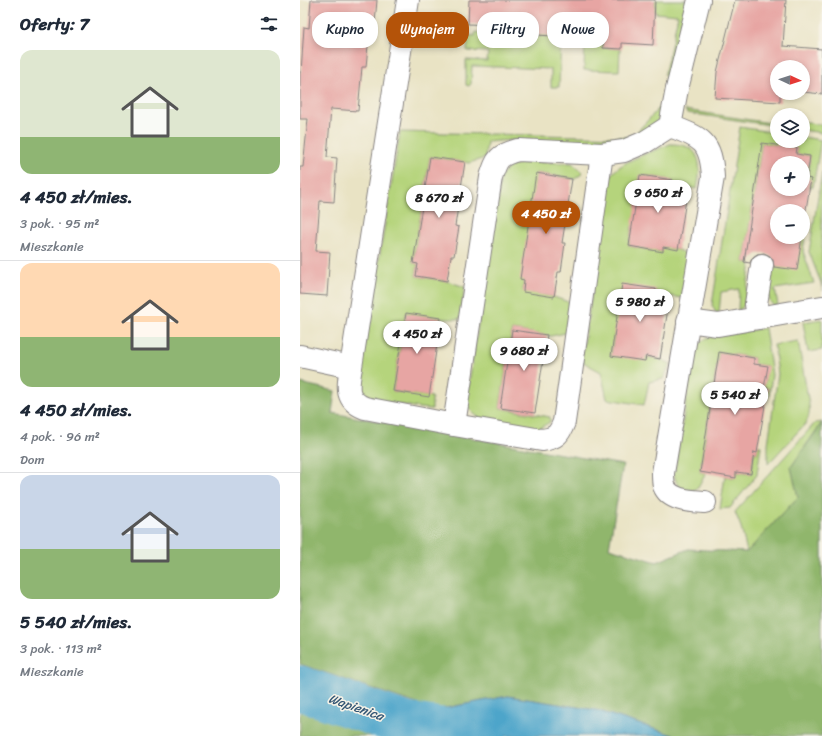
<!DOCTYPE html>
<html lang="pl">
<head>
<meta charset="utf-8">
<style>
	:root { --surface:#fff; --page:#f6f6f7; --text:#1f2937; --muted:#747a83; --line:#e0e1e3; --accent:#b45309 }
	body { margin:0; font-family:Sriracha,sans-serif; background:var(--page); color:var(--text); height:100vh; display:flex; flex-direction:column; font-size:15px; white-space:nowrap }
	* { box-sizing:border-box; margin:0 }
	p { font-size:13px; color:var(--muted) }
	.icon { flex:none; width:22px; height:22px; fill:none; stroke:currentColor; stroke-width:2; stroke-linecap:round; stroke-linejoin:round }
	.map { position:relative; flex:1; overflow:hidden }
	.panel { display:flex; flex-direction:column; background:var(--surface); width:300px }
	.panel>* { flex:none }
	.guide { position:absolute; left:12px; top:12px; width:380px; height:36px; display:flex; gap:8px }
	.needle { width:26px; rotate:93deg }
	.fabs { position:absolute; left:470px; top:60px; display:grid; gap:8px }
	.fabs a { display:grid; place-items:center; width:40px; height:40px; border-radius:50%; background:var(--surface); box-shadow:0 2px 6px #0003; font-size:20px }
	.price { position:absolute; translate:-50% -34px; padding:0 9px; border-radius:14px; background:#fff; color:#222; font-size:13px; line-height:26px; filter:drop-shadow(0 1px 2px #0008) }
	.price::after { content:''; position:absolute; left:50%; top:24px; width:12px; height:9px; margin-left:-6px; background:inherit; clip-path:polygon(0 0,100% 0,50% 100%) }
	.price.active { background:var(--accent); color:#fff }
	ul { padding:0; list-style:none }
	li { display:grid; align-content:center; gap:8px; height:212px; padding:0 20px }
	li+li { border-top:1px solid var(--line) }
	li span { display:grid; place-items:center; height:124px; border-radius:12px; color:#555 }
	li>.icon { margin-inline-start:auto }
	span .icon { width:72px; height:72px; fill:#fffc; stroke-width:1 }
	li b { font-size:17px }
	h2 { display:flex; justify-content:space-between; align-items:center; height:48px; padding:0 20px; font-size:17px }
	.tag { padding:0 14px; border-radius:16px; background:var(--surface); box-shadow:0 2px 6px #0003; font-size:14px; line-height:36px }
	.tag.active { background:var(--accent); color:#fff }
	main { display:flex; flex:1; min-height:0 }
	.map>svg:first-child { display:block }
	.green { fill:#b5d47c; stroke:#6c7b5c }
	.forest { fill:#90b66c; stroke:#596c54 }
	.water { fill:#4da5ca; stroke:#386482 }
	.lines { fill:none; stroke-linecap:round; stroke-linejoin:round }
	.river { stroke:#4da5ca; stroke-width:45 }
	.building { fill:#e7a5a3; fill-rule:evenodd }
	.minor-casing { stroke:#868280; stroke-width:24 }
	.minor { stroke:#fff; stroke-width:22 }
	.labels { text-anchor:middle; dominant-baseline:central; stroke-width:3; stroke-linejoin:round; paint-order:stroke }
	.water-label { font-size:13px; font-style:italic; fill:#335674; stroke:#f7f3e8 }
</style>
</head>
<body>
<main>
<section class="panel">
<h2>Oferty: 7<svg class="icon" aria-label="filters" viewBox="0 0 24 24"><path d="M4 7h16M4 17h16"/><circle cx="9" cy="7" r="2"/><circle cx="15" cy="17" r="2"/></svg></h2>
<ul>
<li><span style="background:linear-gradient(#dfe7d0 70%,#8fb573 0)"><svg class="icon" aria-label="home" viewBox="0 0 24 24"><path d="M3 11l9-7 9 7M6 9v11h12V9"/></svg></span><div><b>4 450 zł/mies.</b><p>3 pok. · 95 m²</p><p>Mieszkanie</p></div></li>
<li><span style="background:linear-gradient(#ffd9b3 60%,#8fb573 0)"><svg class="icon" aria-label="home" viewBox="0 0 24 24"><path d="M3 11l9-7 9 7M6 9v11h12V9"/></svg></span><div><b>4 450 zł/mies.</b><p>4 pok. · 96 m²</p><p>Dom</p></div></li>
<li><span style="background:linear-gradient(#c9d6e8 60%,#8fb573 0)"><svg class="icon" aria-label="home" viewBox="0 0 24 24"><path d="M3 11l9-7 9 7M6 9v11h12V9"/></svg></span><div><b>5 540 zł/mies.</b><p>3 pok. · 113 m²</p><p>Mieszkanie</p></div></li>
</ul>
</section>
<div class="map">
<svg width="522" height="736" viewBox="0 0 522 736">
	<rect width="100%" height="100%" fill="#f7f3e8"/>
	<filter id="ink" filterUnits="userSpaceOnUse"><feTurbulence type="fractalNoise" baseFrequency=".025" numOctaves="2"/><feDisplacementMap in="SourceGraphic" scale="8" xChannelSelector="R" yChannelSelector="G"/><feConvolveMatrix kernelMatrix="1 2 1 2 8 2 1 2 1" color-interpolation-filters="sRGB"/></filter>
	<filter id="wash" filterUnits="userSpaceOnUse"><feTurbulence type="fractalNoise" baseFrequency=".012" numOctaves="4" result="noise"/><feDisplacementMap in="SourceGraphic" scale="16" xChannelSelector="R" yChannelSelector="G"/><feGaussianBlur stdDeviation="0.9" result="paint"/><feColorMatrix in="noise" values="0 0 0 0 0 0 0 0 0 0 0 0 0 0 0 0 0 1.4 0 .05"/><feComposite in="paint" operator="in"/></filter>
	<g filter="url(#wash)">
		<rect width="100%" height="100%" fill="#e9e3c4"/>
		<g class="green">
			<path d="M 241,0 L 256,0 L 254,39 L 261,40 L 259,87 L 251,87 L 251,69 L 172,66 L 171,84 L 169,86 L 166,85 L 166,60 L 187,61 L 188,52 L 167,51 L 168,35 L 175,36 L 175,32 L 190,34 L 190,38 L 223,40 L 223,36 L 239,37 Z"/>
			<path d="M 355,0 L 387,0 L 368,79 L 364,75 L 373,38 L 378,15 L 355,13 Z"/>
			<path d="M 285,41 L 303,42 L 303,48 L 320,49 L 319,71 L 284,70 Z"/>
			<path d="M 360,107 L 363,107 L 360,118 L 353,125 L 332,139 L 305,143 L 211,140 L 187,142 L 185,158 L 169,163 L 130,157 L 113,263 L 118,264 L 116,276 L 147,281 L 165,287 L 160,319 L 144,319 L 106,313 L 93,391 L 132,397 L 132,409 L 119,408 L 66,398 L 58,387 L 100,132 L 327,137 L 336,133 Z"/>
			<path d="M 385,110 L 477,124 L 477,126 L 387,113 Z"/>
			<path d="M 503,122 L 522,125 L 522,133 L 503,130 Z"/>
			<path d="M 440,127 L 477,133 L 477,141 L 503,141 L 503,137 L 521,140 L 513,187 L 509,187 L 507,178 L 510,156 L 496,154 L 497,148 L 462,143 L 444,262 L 451,263 L 444,305 L 441,309 L 438,310 L 439,289 L 421,292 L 419,313 L 416,313 L 412,305 Z"/>
			<path d="M 370,144 C 402,144 402,164 397,189 L 373,185 L 373,180 L 340,175 L 334,226 L 332,226 L 329,246 L 362,252 L 363,247 L 378,250 L 389,255 L 382,298 L 355,294 L 356,290 L 314,335 L 311,355 C 333,358 350,353 371,364 L 363,379 L 349,382 L 344,405 L 307,399 L 301,372 L 281,361 L 311,175 C 322,160 353,152 370,144 Z"/>
			<path d="M 227,162 L 272,163 L 283,173 L 275,179 L 236,173 L 223,291 L 254,297 L 271,303 L 266,333 L 251,336 L 212,330 L 200,408 L 250,417 L 250,422 L 240,428 L 233,429 L 182,419 C 174,415 170,411 166,403 L 201,176 C 208,166 215,164 227,162 Z"/>
			<path d="M 522,172 L 522,291 L 521,283 L 509,252 Z"/>
			<path d="M 503,236 L 505,236 L 503,251 L 514,283 L 475,289 L 478,305 L 474,306 C 463,297 470,279 471,266 L 478,267 Z"/>
			<path d="M 522,319 L 522,350 L 508,352 L 503,322 Z"/>
			<path d="M 465,328 L 472,375 L 469,396 L 466,395 L 468,388 L 464,388 L 467,366 L 454,364 L 454,358 L 419,352 L 400,472 L 406,473 L 398,488 L 393,490 L 382,489 L 377,484 L 374,475 L 394,351 C 398,343 403,339 412,337 Z"/>
			<path d="M 498,341 L 509,404 C 510,412 509,417 506,423 L 468,464 L 468,444 L 478,374 L 474,345 Z"/>
			<path d="M 522,422 L 491,467 L 498,497 L 447,552 L 441,527 L 435,512 L 515,423 Z"/>
			<path d="M 458,446 L 461,446 L 457,475 L 430,508 L 420,509 L 425,476 L 435,478 L 436,472 L 451,474 L 454,452 L 457,453 Z"/>
		</g>
		<g class="forest">
			<path d="M 0,383 L 35,391 L 32,413 L 323,465 L 309,548 L 357,562 L 388,549 L 447,552 L 498,497 L 491,467 L 522,423 L 522,736 L 376,736 L 296,710 L 208,696 L 135,710 L 0,664 Z"/>
			<path d="M 0,702 L 53,722 L 101,736 L 0,736 Z"/>
		</g>
		<path class="water" d="M 208,696 L 296,710 L 376,736 L 128,736 L 135,710 Z"/>
		<g class="lines">
			<path class="river" d="M 0,688 L 107,725 L 183,736"/>
		</g>
		<g id="blocks">
			<g class="building">
				<path d="M 11,0 L 77,0 L 75,23 L 70,23 L 66,67 L 62,67 L 58,111 L 31,109 L 27,157 L 37,158 L 34,202 L 20,201 L 16,251 L 30,252 L 27,296 L 0,294 L 0,167 L 3,167 L 8,119 L 0,119 L 0,72 L 1,72 L 4,27 L 9,28 Z"/>
				<path d="M 169,0 L 355,0 L 353,45 L 322,43 L 322,49 L 303,48 L 303,42 L 268,40 L 268,37 L 190,32 L 191,25 L 168,24 Z"/>
				<path d="M 435,0 L 486,0 L 483,46 L 522,49 L 522,94 L 503,92 L 503,67 L 477,67 L 477,93 L 480,93 L 480,102 L 415,98 L 417,72 Z"/>
				<path d="M 462,143 L 497,148 L 496,154 L 510,156 L 507,178 L 511,179 L 503,228 L 503,211 L 477,211 L 477,237 L 502,237 L 497,270 L 474,267 L 473,260 L 470,256 L 464,253 L 457,254 L 452,258 L 450,263 L 444,262 ZM 477,163 L 503,163 L 503,189 L 477,189 Z"/>
				<path d="M 130,157 L 165,162 L 155,226 L 159,227 L 154,256 L 151,256 L 147,281 L 116,276 L 118,264 L 113,263 Z"/>
				<path d="M 236,173 L 272,179 L 262,243 L 265,243 L 263,258 L 261,272 L 258,272 L 254,297 L 223,292 L 224,280 L 220,279 Z"/>
				<path d="M 340,175 L 373,180 L 373,185 L 388,187 L 378,250 L 363,247 L 363,252 L 329,246 Z"/>
				<path d="M 322,284 L 356,289 L 355,294 L 370,296 L 360,359 L 346,356 L 345,361 L 311,356 Z"/>
				<path d="M 106,313 L 141,318 L 129,397 L 93,391 Z"/>
				<path d="M 212,330 L 247,335 L 235,413 L 200,408 Z"/>
				<path d="M 419,352 L 454,358 L 454,364 L 468,366 L 464,388 L 468,388 L 457,453 L 454,452 L 451,474 L 436,472 L 436,478 L 400,472 Z"/>
			</g>
		</g>
	</g>
	<g filter="url(#ink)">
		<use href="#blocks" fill-opacity="0" stroke="#868280" stroke-width="1"/>
		<g class="lines">
			<g class="minor-casing">
				<g id="minor">
					<path d="M 108,0 L 51,367 C 48,385 44,400 65,408 L 154,425 L 191,177 C 197,159 198,155 218,150 L 302,154 L 324,151 L 345,142 L 370,126 L 377,89 L 399,0"/>
					<path d="M 370,126 C 402,138 411,141 413,177 L 363,473 C 363,477 363,482 364,486 C 370,501 391,501 405,502"/>
					<path d="M 458,318 L 456,304 L 462,265"/>
					<path d="M 388,321 L 418,325 L 522,307"/>
					<path d="M 0,356 L 51,367"/>
					<path d="M 154,425 L 242,440 C 256,438 259,435 264,422 L 302,154"/>
				</g>
			</g>
			<use href="#minor" class="minor"/>
		</g>
	</g>
	<g class="labels">
		<g class="water-label">
			<text transform="translate(56 707) rotate(19)">Wapienica</text>
		</g>
	</g>
</svg>
<div class="fabs">
<a><svg class="needle" viewBox="-14 -14 28 28"><path d="M0-13l5 13h-10z" fill="#e53935"/><path d="M0 13l5-13h-10z" fill="#747a83"/></svg></a>
<a><svg class="icon" aria-label="layers" viewBox="0 0 24 24"><path d="M12 4l9 5-9 5-9-5zM3 14l9 5 9-5"/></svg></a>
<a>+</a>
<a>−</a>
</div>
<b class="price" style="left:358px;top:214px">9 650 zł</b>
<b class="price" style="left:139px;top:219px">8 670 zł</b>
<b class="price active" style="left:246px;top:235px">4 450 zł</b>
<b class="price" style="left:340px;top:323px">5 980 zł</b>
<b class="price" style="left:117px;top:355px">4 450 zł</b>
<b class="price" style="left:224px;top:372px">9 680 zł</b>
<b class="price" style="left:435px;top:416px">5 540 zł</b>
<div class="guide">
<a class="tag">Kupno</a>
<a class="tag active">Wynajem</a>
<a class="tag">Filtry</a>
<a class="tag">Nowe</a>
</div>
</div>
</main>
</body>
</html>
